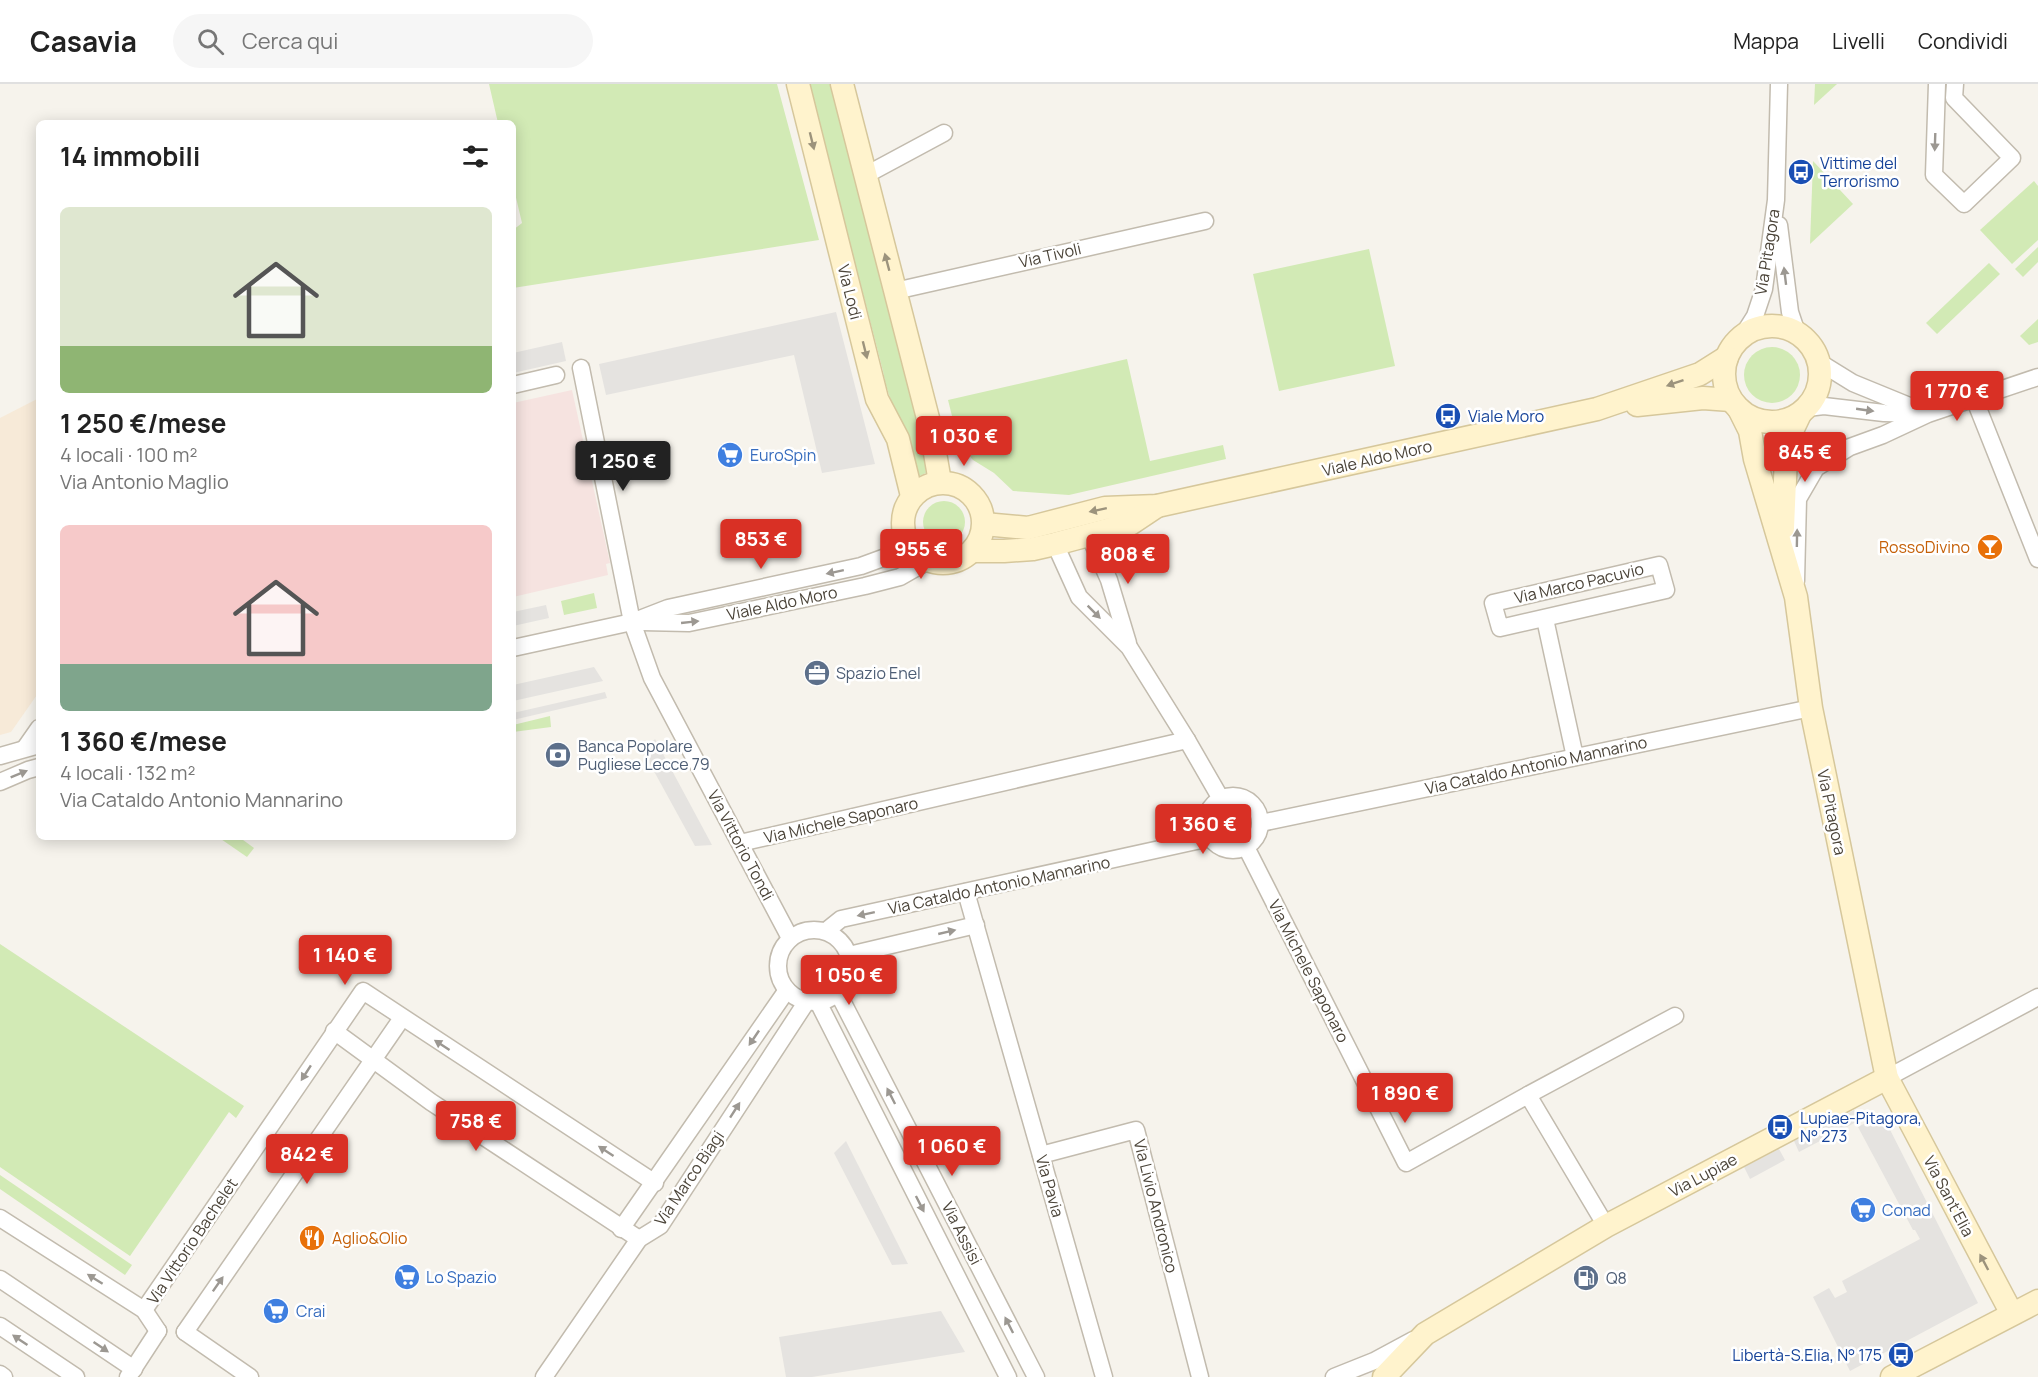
<!DOCTYPE html>
<html lang="it">
<head>
<meta charset="utf-8">
<style>
	:root { --surface:#fff; --page:#f6f6f6; --text:#222; --muted:#767676; --line:#e0e0e0; --accent:#d93025 }
	body { margin:0; font-family:Manrope,sans-serif; background:var(--page); color:var(--text); height:100vh; display:flex; flex-direction:column; font-size:22px; white-space:nowrap }
	* { box-sizing:border-box; margin:0 }
	p { font-size:20px; color:var(--muted) }
	.icon { flex:none; width:33px; height:33px; fill:none; stroke:currentColor; stroke-width:2; stroke-linecap:round; stroke-linejoin:round }
	.map { position:relative; flex:1; overflow:hidden }
	.drawer { position:absolute; left:36px; top:36px; width:480px; height:720px; display:flex; flex-direction:column; background:var(--surface); border-radius:9px; box-shadow:0 3px 15px #0003 }
	.drawer>* { flex:none }
	.price { position:absolute; translate:-50% -51px; padding:0 14px; border-radius:6px; background:var(--accent); color:#fff; font-size:20px; line-height:39px; filter:drop-shadow(0 2px 3px #0008) }
	.price::after { content:''; position:absolute; left:50%; top:36px; width:18px; height:14px; margin-left:-9px; background:inherit; clip-path:polygon(0 0,100% 0,50% 100%) }
	.price.selected { background:#222; color:#fff }
	ul { padding:0; list-style:none }
	li { display:grid; align-content:center; gap:12px; height:318px; padding:0 24px }
	li span { display:grid; place-items:center; height:186px; border-radius:9px; color:#555 }
	li>.icon { margin-inline-start:auto }
	span .icon { width:108px; height:108px; fill:#fffc; stroke-width:1 }
	li b { font-size:26px }
	h2 { display:flex; justify-content:space-between; align-items:center; height:72px; padding:0 24px; font-size:26px }
	header { display:flex; align-items:center; gap:36px; box-sizing:border-box; height:84px; padding:0 30px; background:var(--surface); border-bottom:2px solid var(--line) }
	header strong { font-size:28px }
	nav { display:flex; gap:33px; margin-inline-start:auto; font-size:21px }
	.search { width:420px; height:54px; background:var(--page); display:flex; align-items:center; gap:15px; box-sizing:border-box; padding:0 21px; border-radius:33px; color:var(--muted); font-size:22px }
	.map>svg:first-child { display:block }
	.commercial { fill:#f7ead8 }
	.medical { fill:#f6e3e0 }
	.green { fill:#d2eab5 }
	.parking { fill:#e5e3e0 }
	.lines { fill:none; stroke-linecap:round; stroke-linejoin:round }
	.street-casing { stroke:#c2bbae; stroke-width:19 }
	.secondary-casing { stroke:#d6c79b; stroke-width:25 }
	.street { stroke:#fff; stroke-width:16 }
	.secondary { stroke:#fff3cd; stroke-width:22 }
	.oneway { fill:#9c937c }
	.oneway2 { fill:#9c9892 }
	.labels { text-anchor:middle; dominant-baseline:central; stroke-width:5; stroke-linejoin:round; paint-order:stroke }
	.transit-label { font-size:16px; fill:#164399; stroke:#fff; text-anchor:start }
	.street-label { font-size:16px; fill:#4b4439; stroke:#fff }
	.shop-label { font-size:16px; fill:#366cbe; stroke:#fff; text-anchor:start }
	.food-label { font-size:16px; fill:#c56008; stroke:#fff; text-anchor:end }
	.service-label { font-size:16px; fill:#4e5e75; stroke:#fff; text-anchor:start }
</style>
</head>
<body>
<header>
<strong>Casavia</strong>
<div class="search"><svg class="icon" aria-label="search" viewBox="0 0 24 24"><circle cx="10" cy="10" r="6"/><path d="M15 15l6 6"/></svg>Cerca qui</div>
<nav><a>Mappa</a><a>Livelli</a><a>Condividi</a></nav>
</header>
<div class="map">
<svg width="2038" height="1293" viewBox="0 0 2038 1293">
	<rect width="100%" height="100%" fill="#f6f3ec"/>
	<path class="commercial" d="M 39,314 L 39,608 L 11,648 L 0,651 L 0,334 Z"/>
	<path class="medical" d="M 572,306 L 610,479 L 606,480 L 608,491 L 513,513 L 513,319 Z"/>
	<g class="green">
		<path d="M 489,0 L 777,0 L 819,156 L 513,204 L 513,146 L 522,139 L 513,101 L 513,39 L 498,39 Z"/>
		<path d="M 809,0 L 830,0 L 920,343 L 926,389 L 917,393 C 915,378 913,364 907,350 C 896,325 888,316 883,287 Z"/>
		<path d="M 1815,0 L 1837,0 L 1814,21 Z"/>
		<path d="M 1813,77 L 1853,120 L 1810,160 Z"/>
		<path d="M 2034,97 L 2038,102 L 2038,156 L 2012,180 L 1980,146 Z"/>
		<path d="M 2038,163 L 2038,178 L 2023,193 L 2015,185 Z"/>
		<path d="M 1369,165 L 1395,282 L 1279,307 L 1253,190 Z"/>
		<path d="M 1989,179 L 2000,190 L 1937,250 L 1926,239 Z"/>
		<path d="M 2038,235 L 2038,258 L 2029,261 L 2020,252 Z"/>
		<circle cx="1772" cy="291" r="28"/>
		<path d="M 1127,275 L 1150,377 L 1223,361 L 1226,375 L 1069,411 L 1013,407 L 994,389 L 973,376 L 959,360 L 948,316 Z"/>
		<circle cx="944" cy="438" r="21"/>
		<path d="M 594,509 L 597,524 L 564,531 L 561,517 Z"/>
		<path d="M 550,632 L 551,643 L 513,648 L 513,641 Z"/>
		<path d="M 218,753 L 239,753 L 254,764 L 247,773 Z"/>
		<path d="M 0,860 L 244,1022 L 236,1034 L 229,1028 L 130,1172 L 0,1083 Z"/>
		<path d="M 0,1091 L 132,1181 L 125,1191 L 0,1105 Z"/>
	</g>
	<g class="parking">
		<path d="M 836,228 L 875,380 L 822,389 L 794,271 L 606,311 L 599,280 Z"/>
		<path d="M 562,258 L 566,277 L 513,289 L 513,269 Z"/>
		<path d="M 546,521 L 549,534 L 513,542 L 513,528 Z"/>
		<path d="M 594,583 L 603,597 L 513,617 L 513,601 Z"/>
		<path d="M 605,608 L 607,614 L 513,636 L 513,629 Z"/>
		<path d="M 655,655 L 712,761 L 695,762 L 644,669 Z"/>
		<path d="M 1854,1026 L 1860,1036 L 1799,1068 L 1794,1057 Z"/>
		<path d="M 1882,1030 L 1978,1219 L 1850,1287 L 1813,1213 L 1829,1204 L 1835,1214 L 1847,1208 L 1842,1197 L 1920,1155 L 1915,1146 L 1913,1146 L 1858,1043 Z"/>
		<path d="M 846,1057 L 908,1180 L 892,1181 L 834,1069 Z"/>
		<path d="M 1779,1065 L 1785,1076 L 1750,1095 L 1744,1083 Z"/>
		<path d="M 941,1227 L 965,1268 L 812,1293 L 786,1293 L 779,1253 Z"/>
	</g>
	<g class="lines">
		<g class="street-casing">
			<g id="street">
				<path d="M 1937,0 L 1934,91 L 1964,120 L 2012,74 L 1954,14 L 1955,0"/>
				<path d="M 864,92 L 944,49"/>
				<path d="M 1779,141 L 1790,228 L 1797,249"/>
				<path d="M 895,207 L 1205,137"/>
				<path d="M 1743,251 L 1755,232 L 1764,205 L 1776,116 L 1779,0"/>
				<path d="M 1819,278 L 1853,299 L 1919,326"/>
				<path d="M 581,284 L 632,538 L 652,594 L 790,854"/>
				<path d="M 513,301 L 556,291"/>
				<path d="M 1974,314 L 2038,475"/>
				<path d="M 1807,324 L 1824,322 L 1884,329 L 1924,330"/>
				<path d="M 1089,451 L 1109,496 L 1128,559"/>
				<path d="M 1055,460 L 1079,513 L 1129,563 L 1187,656 L 1221,715"/>
				<path d="M 1659,481 L 1666,506 L 1500,544 L 1493,519 Z"/>
				<path d="M 1796,497 L 1798,415 L 1816,384 L 1850,363 L 1883,351 L 1928,330 L 2038,293"/>
				<path d="M 1545,535 L 1575,673"/>
				<path d="M 642,538 L 689,539 L 865,502 L 900,493 L 928,477"/>
				<path d="M 513,564 L 632,538 L 668,524 L 861,482 L 891,471 L 906,456"/>
				<path d="M 25,664 L 39,644"/>
				<path d="M 0,672 L 39,661"/>
				<path d="M 0,698 L 28,686 L 39,683"/>
				<circle cx="1233" cy="739" r="27"/>
				<path d="M 1261,739 L 1811,624"/>
				<path d="M 740,759 L 1187,656"/>
				<path d="M 1246,763 L 1406,1079 L 1528,1011 L 1606,1142"/>
				<path d="M 966,808 L 1104,1293"/>
				<circle cx="814" cy="882" r="36"/>
				<path d="M 826,847 L 841,835 L 1210,754"/>
				<path d="M 849,871 L 976,841"/>
				<path d="M 838,909 L 1036,1293"/>
				<path d="M 818,918 L 1008,1293"/>
				<path d="M 334,947 L 431,1018 L 639,1155"/>
				<path d="M 1887,994 L 2038,913"/>
				<path d="M 1528,1011 L 1675,932"/>
				<path d="M 1041,1071 L 1136,1046 L 1200,1293"/>
				<path d="M 0,1134 L 144,1226 L 158,1247"/>
				<path d="M 621,1145 L 787,906"/>
				<path d="M 0,1195 L 134,1285"/>
				<path d="M 144,1226 L 363,907 L 655,1099"/>
				<path d="M 0,1242 L 76,1293"/>
				<path d="M 185,1248 L 402,934"/>
				<path d="M 185,1248 L 250,1293"/>
				<path d="M 0,1290 L 4,1293"/>
				<path d="M 128,1293 L 158,1247"/>
				<path d="M 544,1293 L 639,1155 L 660,1142 L 807,917"/>
				<path d="M 1334,1293 L 1374,1277 L 1413,1256"/>
			</g>
		</g>
		<g class="secondary-casing">
			<g id="secondary">
				<path d="M 798,0 L 877,315 L 898,355 L 912,412"/>
				<path d="M 842,0 L 931,346 L 940,398"/>
				<circle cx="1772" cy="290" r="48"/>
				<path d="M 1637,321 L 1703,314 L 1731,316"/>
				<path d="M 1739,325 L 1750,347 L 1755,375 L 1796,513 L 1811,624 L 1887,994 L 2012,1230"/>
				<circle cx="943" cy="439" r="40"/>
				<path d="M 984,440 L 1028,444 L 1105,424 L 1157,422 L 1597,325 L 1700,290 L 1727,273"/>
				<path d="M 1783,444 L 1786,372 L 1790,351 L 1800,330"/>
				<path d="M 973,467 L 1004,467 L 1033,465 L 1055,460 L 1130,440 L 1157,422"/>
				<path d="M 1384,1293 L 1425,1250 L 1606,1142 L 1887,994"/>
				<path d="M 1892,1293 L 2038,1217"/>
			</g>
		</g>
		<use href="#street" class="street"/>
		<use href="#secondary" class="secondary"/>
	</g>
	<defs><path id="oneway-solid" d="M-6-.8H1V-3.2L6.5 0L1 3.2V.8H-6Z" transform="scale(1.5)"/></defs>
	<g class="oneway">
		<use href="#oneway-solid" transform="translate(812 57) rotate(76)"/>
		<use href="#oneway-solid" transform="translate(887 178) rotate(-105)"/>
		<use href="#oneway-solid" transform="translate(865 266) rotate(76)"/>
		<use href="#oneway-solid" transform="translate(1675 299) rotate(161)"/>
		<use href="#oneway-solid" transform="translate(1098 426) rotate(168)"/>
		<use href="#oneway-solid" transform="translate(1984 1178) rotate(-118)"/>
	</g>
	<g class="oneway2">
		<use href="#oneway-solid" transform="translate(1935 58) rotate(92)"/>
		<use href="#oneway-solid" transform="translate(1785 192) rotate(-97)"/>
		<use href="#oneway-solid" transform="translate(1865 326) rotate(8)"/>
		<use href="#oneway-solid" transform="translate(1797 454) rotate(-89)"/>
		<use href="#oneway-solid" transform="translate(835 488) rotate(168)"/>
		<use href="#oneway-solid" transform="translate(1094 528) rotate(45)"/>
		<use href="#oneway-solid" transform="translate(690 538) rotate(-6)"/>
		<use href="#oneway-solid" transform="translate(19 690) rotate(-22)"/>
		<use href="#oneway-solid" transform="translate(866 830) rotate(168)"/>
		<use href="#oneway-solid" transform="translate(947 848) rotate(-13)"/>
		<use href="#oneway-solid" transform="translate(754 954) rotate(124)"/>
		<use href="#oneway-solid" transform="translate(442 961) rotate(-147)"/>
		<use href="#oneway-solid" transform="translate(306 989) rotate(123)"/>
		<use href="#oneway-solid" transform="translate(891 1012) rotate(-117)"/>
		<use href="#oneway-solid" transform="translate(735 1026) rotate(-57)"/>
		<use href="#oneway-solid" transform="translate(606 1067) rotate(-147)"/>
		<use href="#oneway-solid" transform="translate(920 1120) rotate(63)"/>
		<use href="#oneway-solid" transform="translate(95 1195) rotate(-148)"/>
		<use href="#oneway-solid" transform="translate(218 1200) rotate(-55)"/>
		<use href="#oneway-solid" transform="translate(1009 1241) rotate(-117)"/>
		<use href="#oneway-solid" transform="translate(20 1256) rotate(-146)"/>
		<use href="#oneway-solid" transform="translate(101 1263) rotate(34)"/>
	</g>
	<defs>
		<g id="bus-disc" transform="scale(1.35)"><circle r="9.5" fill="#1a4fb4" stroke="#fff"/><path d="M-5-6H5V4H4V6H2V4H-2V6H-4V4H-5ZM-3.5-4V0h7V-4ZM-3.5 1.2v1.5H-2V1.2ZM2 1.2v1.5H3.5V1.2Z" fill="#fff"/></g>
		<g id="supermarket-disc" transform="scale(1.35)"><circle r="9.5" fill="#3f7fe0" stroke="#fff"/><path d="M-6-5.5h2.5l.6 2H6L4.5 2H-2.5L-4.4-4H-6ZM-1.5 3.2a1.3 1.3 0 1 0 .1 0ZM3 3.2a1.3 1.3 0 1 0 .1 0Z" fill="#fff"/></g>
		<g id="bar-disc" transform="scale(1.35)"><circle r="9.5" fill="#e8710a" stroke="#fff"/><path d="M-6-5H6L.8 .8V4.5H3.5V6h-7V4.5H-.8V.8Z" fill="#fff"/></g>
		<g id="office-disc" transform="scale(1.35)"><circle r="9.5" fill="#5c6f8a" stroke="#fff"/><path d="M-6-3h4V-5.5h4V-3h4V5H-6ZM-1-4.5V-3h2v-1.5ZM-6 0V1H6V0Z" fill="#fff"/></g>
		<g id="bank-disc" transform="scale(1.35)"><circle r="9.5" fill="#5c6f8a" stroke="#fff"/><path d="M-6-4H6V4H-6ZM0-2.3a2.3 2.3 0 1 0 0 4.6a2.3 2.3 0 1 0 0-4.6Z" fill="#fff"/></g>
		<g id="restaurant-disc" transform="scale(1.35)"><circle r="9.5" fill="#e8710a" stroke="#fff"/><path d="M-5-6h1v4h1v-4h1v4h1v-4h1v5L-1.5 .5V6h-2V.5L-5-1ZM5-6V6H3V1.5H1.5Q1.5-4 5-6Z" fill="#fff"/></g>
		<g id="fuel-disc" transform="scale(1.35)"><circle r="9.5" fill="#5c6f8a" stroke="#fff"/><path d="M-5.5-6h7V0h2V4h1.3V-2.5L3-4.5l.8-.8L6-3V5H2.5V1h-1V6h-7ZM-4.2-4.7v3.2H.2V-4.7Z" fill="#fff"/></g>
	</defs>
	<g fill-rule="evenodd">
		<use href="#bus-disc" x="1801" y="88"/>
		<use href="#bus-disc" x="1448" y="332"/>
		<use href="#supermarket-disc" x="730" y="371"/>
		<use href="#bar-disc" x="1990" y="463"/>
		<use href="#office-disc" x="817" y="589"/>
		<use href="#bank-disc" x="558" y="671"/>
		<use href="#bus-disc" x="1780" y="1043"/>
		<use href="#supermarket-disc" x="1863" y="1126"/>
		<use href="#restaurant-disc" x="312" y="1154"/>
		<use href="#supermarket-disc" x="407" y="1193"/>
		<use href="#fuel-disc" x="1586" y="1194"/>
		<use href="#supermarket-disc" x="276" y="1227"/>
		<use href="#bus-disc" x="1901" y="1271"/>
	</g>
	<g class="labels">
		<g class="transit-label">
			<text x="1820" y="79">Vittime del<tspan x="1820" dy="18">Terrorismo</tspan></text>
			<text x="1468" y="332">Viale Moro</text>
			<text x="1800" y="1034">Lupiae-Pitagora,<tspan x="1800" dy="18">N° 273</tspan></text>
			<text x="1882" y="1271" text-anchor="end">Libertà-S.Elia, N° 175</text>
		</g>
		<g class="street-label">
			<text transform="translate(1767 168) rotate(-81)">Via Pitagora</text>
			<text transform="translate(1050 171) rotate(-13)">Via Tivoli</text>
			<text transform="translate(850 208) rotate(76)">Via Lodi</text>
			<text transform="translate(1377 374) rotate(-13)">Viale Aldo Moro</text>
			<text transform="translate(1579 499) rotate(-13)">Via Marco Pacuvio</text>
			<text transform="translate(782 519) rotate(-12)">Viale Aldo Moro</text>
			<text transform="translate(1536 681) rotate(-12)">Via Cataldo Antonio Mannarino</text>
			<text transform="translate(1832 728) rotate(78)">Via Pitagora</text>
			<text transform="translate(841 736) rotate(-13)">Via Michele Saponaro</text>
			<text transform="translate(741 761) rotate(62)">Via Vittorio Tondi</text>
			<text transform="translate(999 801) rotate(-12)">Via Cataldo Antonio Mannarino</text>
			<text transform="translate(1309 887) rotate(63)">Via Michele Saponaro</text>
			<text transform="translate(1703 1091) rotate(-28)">Via Lupiae</text>
			<text transform="translate(689 1094) rotate(-56)">Via Marco Biagi</text>
			<text transform="translate(1050 1102) rotate(74)">Via Pavia</text>
			<text transform="translate(1949 1112) rotate(62)">Via Sant'Elia</text>
			<text transform="translate(1156 1122) rotate(76)">Via Livio Andronico</text>
			<text transform="translate(962 1149) rotate(63)">Via Assisi</text>
			<text transform="translate(192 1157) rotate(-56)">Via Vittorio Bachelet</text>
		</g>
		<g class="shop-label">
			<text x="750" y="371">EuroSpin</text>
			<text x="1882" y="1126">Conad</text>
			<text x="426" y="1193">Lo Spazio</text>
			<text x="296" y="1227">Crai</text>
		</g>
		<g class="food-label">
			<text x="1970" y="463">RossoDivino</text>
			<text x="332" y="1154" text-anchor="start">Aglio&amp;Olio</text>
		</g>
		<g class="service-label">
			<text x="836" y="589">Spazio Enel</text>
			<text x="578" y="662">Banca Popolare<tspan x="578" dy="18">Pugliese Lecce 79</tspan></text>
			<text x="1606" y="1194">Q8</text>
		</g>
	</g>
</svg>
<b class="price" style="left:1957px;top:338px">1 770 €</b>
<b class="price" style="left:964px;top:383px">1 030 €</b>
<b class="price" style="left:1805px;top:399px">845 €</b>
<b class="price selected" style="left:623px;top:408px">1 250 €</b>
<b class="price" style="left:761px;top:486px">853 €</b>
<b class="price" style="left:921px;top:496px">955 €</b>
<b class="price" style="left:1128px;top:501px">808 €</b>
<b class="price" style="left:1203px;top:771px">1 360 €</b>
<b class="price" style="left:345px;top:902px">1 140 €</b>
<b class="price" style="left:849px;top:922px">1 050 €</b>
<b class="price" style="left:1405px;top:1040px">1 890 €</b>
<b class="price" style="left:476px;top:1068px">758 €</b>
<b class="price" style="left:952px;top:1093px">1 060 €</b>
<b class="price" style="left:307px;top:1101px">842 €</b>
<section class="drawer">
<h2>14 immobili<svg class="icon" aria-label="filters" viewBox="0 0 24 24"><path d="M4 7h16M4 17h16"/><circle cx="9" cy="7" r="2"/><circle cx="15" cy="17" r="2"/></svg></h2>
<ul>
<li><span style="background:linear-gradient(#dfe7d0 75%,#8fb573 0)"><svg class="icon" aria-label="home" viewBox="0 0 24 24"><path d="M3 11l9-7 9 7M6 9v11h12V9"/></svg></span><div><b>1 250 €/mese</b><p>4 locali · 100 m²</p><p>Via Antonio Maglio</p></div></li>
<li><span style="background:linear-gradient(#f6c9c9 75%,#7fa58c 0)"><svg class="icon" aria-label="home" viewBox="0 0 24 24"><path d="M3 11l9-7 9 7M6 9v11h12V9"/></svg></span><div><b>1 360 €/mese</b><p>4 locali · 132 m²</p><p>Via Cataldo Antonio Mannarino</p></div></li>
</ul>
</section>
</div>
</body>
</html>
